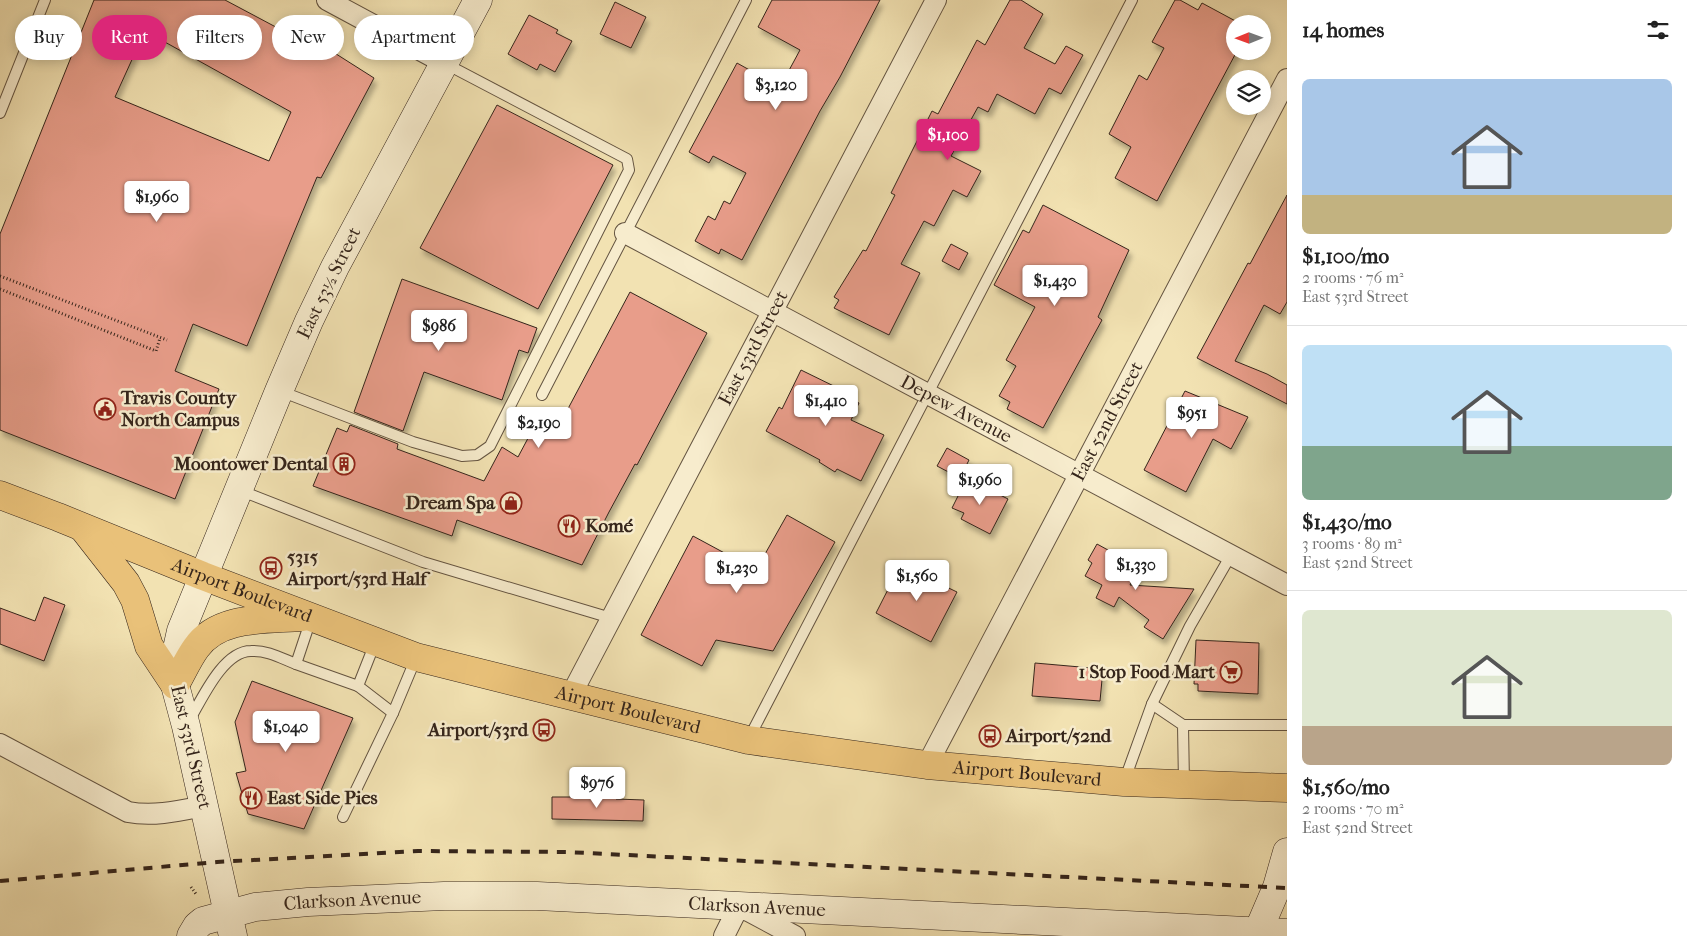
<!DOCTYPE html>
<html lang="en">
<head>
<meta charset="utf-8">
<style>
	:root { --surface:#fff; --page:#f2f2f2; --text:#222; --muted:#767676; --line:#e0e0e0; --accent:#db2777 }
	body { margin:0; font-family:"IM FELL French Canon",serif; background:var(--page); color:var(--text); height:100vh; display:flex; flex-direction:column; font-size:19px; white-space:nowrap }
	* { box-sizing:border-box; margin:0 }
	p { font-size:16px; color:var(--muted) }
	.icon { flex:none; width:28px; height:28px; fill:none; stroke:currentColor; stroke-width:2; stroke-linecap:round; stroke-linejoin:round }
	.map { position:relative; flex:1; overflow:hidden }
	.panel { display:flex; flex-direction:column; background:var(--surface); width:400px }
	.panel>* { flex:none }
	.guide { position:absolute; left:15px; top:15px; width:475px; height:45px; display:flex; gap:10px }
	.needle { width:32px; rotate:269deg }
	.tools { position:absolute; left:1226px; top:15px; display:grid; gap:10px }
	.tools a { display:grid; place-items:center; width:45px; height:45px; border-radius:50%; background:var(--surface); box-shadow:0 2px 12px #0003; font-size:25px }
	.price { position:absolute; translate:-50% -42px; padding:0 11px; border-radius:5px; background:#fff; color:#222; font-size:16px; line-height:32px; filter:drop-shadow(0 1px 2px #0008) }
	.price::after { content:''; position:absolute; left:50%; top:30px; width:15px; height:11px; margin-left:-8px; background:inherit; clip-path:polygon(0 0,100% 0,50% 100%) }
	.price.on { background:var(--accent); color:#fff }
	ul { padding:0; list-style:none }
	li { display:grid; align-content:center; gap:10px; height:265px; padding:0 15px }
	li+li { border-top:1px solid var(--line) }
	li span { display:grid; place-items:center; height:155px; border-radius:8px; color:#555 }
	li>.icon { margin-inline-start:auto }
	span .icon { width:90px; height:90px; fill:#fffc; stroke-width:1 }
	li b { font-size:21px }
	h2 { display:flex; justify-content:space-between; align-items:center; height:60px; padding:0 15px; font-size:21px }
	.chip { padding:0 18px; border-radius:22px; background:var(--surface); box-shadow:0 2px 12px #0003; font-size:18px; line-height:45px }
	.chip.on { background:var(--accent); color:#fff }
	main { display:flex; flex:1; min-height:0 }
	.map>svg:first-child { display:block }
	.building { fill:#e89d8a; stroke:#35251b; fill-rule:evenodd; filter:url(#shadow) }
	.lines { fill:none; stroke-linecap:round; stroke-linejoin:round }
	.lane-casing { stroke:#645441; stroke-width:12 }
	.street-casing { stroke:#645441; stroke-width:22 }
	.secondary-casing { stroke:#35251b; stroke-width:29 }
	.primary-casing { stroke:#35251b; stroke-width:29 }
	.path { stroke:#35251b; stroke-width:3; stroke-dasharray:1 2.5; stroke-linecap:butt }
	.lane { stroke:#f7eccd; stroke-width:10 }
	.street { stroke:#f7eccd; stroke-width:20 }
	.secondary { stroke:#f7eccd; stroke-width:28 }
	.primary { stroke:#e9c179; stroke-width:28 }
	.rail { stroke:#35251b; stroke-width:4; stroke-dasharray:9 9; stroke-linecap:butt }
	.labels { text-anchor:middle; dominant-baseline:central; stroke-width:5; stroke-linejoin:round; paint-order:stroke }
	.street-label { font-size:19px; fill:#35251b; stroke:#f7eccd }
	.poi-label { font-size:19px; font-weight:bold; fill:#35251b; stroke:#f7eccd; text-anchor:start }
</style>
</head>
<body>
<main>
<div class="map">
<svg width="1287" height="936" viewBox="0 0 1287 936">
	<defs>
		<filter id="shadow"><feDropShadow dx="3" dy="5.5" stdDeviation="2.5" flood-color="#0004"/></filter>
	</defs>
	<rect width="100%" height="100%" fill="#f2e2b2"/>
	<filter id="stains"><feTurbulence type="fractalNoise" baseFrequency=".004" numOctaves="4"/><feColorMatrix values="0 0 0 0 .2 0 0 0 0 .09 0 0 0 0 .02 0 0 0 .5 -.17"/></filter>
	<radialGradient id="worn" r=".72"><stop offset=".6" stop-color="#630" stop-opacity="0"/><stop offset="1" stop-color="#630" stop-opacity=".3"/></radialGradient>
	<g class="building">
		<path d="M 94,0 L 225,0 L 319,50 L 322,45 L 374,78 L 321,178 L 317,177 L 247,346 L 193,324 L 175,371 L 219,389 L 175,499 L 0,430 L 0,234 ZM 145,31 L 291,112 L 269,161 L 115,97 Z"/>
		<path d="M 772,0 L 880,0 L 840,77 L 820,111 L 742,260 L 721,249 L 719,254 L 695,241 L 708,216 L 715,220 L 724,201 L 730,204 L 746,173 L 713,156 L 709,163 L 689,152 L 737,63 L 780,87 L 800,50 L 758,27 Z"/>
		<path d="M 1010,0 L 1021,0 L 1043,14 L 1024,48 L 1055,64 L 1066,46 L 1083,55 L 1061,94 L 1049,88 L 1035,114 L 997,94 L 988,112 L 978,107 L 951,156 L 981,171 L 967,197 L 953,190 L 934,226 L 924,221 L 901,264 L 920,273 L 889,335 L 834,308 L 839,300 L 834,297 L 863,250 L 866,251 L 895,195 L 891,193 L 932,111 L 938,114 L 977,40 L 985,45 Z"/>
		<path d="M 1175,0 L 1180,0 L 1198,10 L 1202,3 L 1241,24 L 1235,24 L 1235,51 L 1237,51 L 1157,201 L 1115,178 L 1131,147 L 1109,134 L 1139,75 L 1147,80 L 1164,48 L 1152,42 Z"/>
		<path d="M 615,2 L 646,17 L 631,48 L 600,34 Z"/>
		<path d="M 529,15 L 558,30 L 556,33 L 572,41 L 555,72 L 540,64 L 537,70 L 508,54 Z"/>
		<path d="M 497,105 L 613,165 L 538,309 L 420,248 Z"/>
		<path d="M 1287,195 L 1287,302 L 1280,314 L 1264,305 L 1235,361 L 1267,374 L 1287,385 L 1287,404 L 1197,358 L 1248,263 L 1250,264 Z"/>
		<path d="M 1043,205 L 1129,250 L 1098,317 L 1102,320 L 1043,428 L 1007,409 L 1010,402 L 999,396 L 1016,366 L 1006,360 L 1035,307 L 994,285 L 1023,230 L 1029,233 Z"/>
		<path d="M 951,244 L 968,253 L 959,270 L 942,261 Z"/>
		<path d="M 402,279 L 537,328 L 528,353 L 519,350 L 502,400 L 424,372 L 403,431 L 354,412 Z"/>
		<path d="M 630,292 L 707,333 L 637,465 L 635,464 L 609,512 L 582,565 L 457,520 L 452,536 L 313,486 L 337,428 L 347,432 L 350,425 L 398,444 L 397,449 L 484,481 L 502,447 L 518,457 L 543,410 L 562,420 Z"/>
		<path d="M 801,370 L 846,392 L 844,396 L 859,403 L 851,420 L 884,435 L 861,481 L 837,469 L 835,472 L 819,462 L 820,460 L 766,431 L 779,407 L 782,409 Z"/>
		<path d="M 1185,391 L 1248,417 L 1231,449 L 1213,439 L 1186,492 L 1144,470 Z"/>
		<path d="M 947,448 L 969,460 L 960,478 L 937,466 Z"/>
		<path d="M 967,478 L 1008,499 L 990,534 L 961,519 L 964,513 L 952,508 Z"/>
		<path d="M 787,515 L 835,542 L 773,651 L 716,640 L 702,666 L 641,635 L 693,536 L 756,570 Z"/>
		<path d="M 1097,544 L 1139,567 L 1130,585 L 1194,589 L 1163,639 L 1144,627 L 1149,620 L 1119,597 L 1114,607 L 1096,598 L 1102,585 L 1085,576 L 1092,563 L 1088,560 Z"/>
		<path d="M 902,562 L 919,571 L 921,567 L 937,575 L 934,581 L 957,592 L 931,642 L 876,613 Z"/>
		<path d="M 44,597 L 65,605 L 44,661 L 0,644 L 0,608 L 35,621 Z"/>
		<path d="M 1196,640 L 1259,643 L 1258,694 L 1198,691 L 1198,684 L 1194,684 Z"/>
		<path d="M 1035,663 L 1103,669 L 1100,701 L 1032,696 Z"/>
		<path d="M 252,681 L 353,718 L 304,829 L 248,814 L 236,773 L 246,771 L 235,722 Z"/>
		<path d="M 552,797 L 616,797 L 616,799 L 644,800 L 643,821 L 552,819 Z"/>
	</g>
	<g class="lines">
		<g class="lane-casing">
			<g id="lane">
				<path d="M 0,113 L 45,0"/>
				<path d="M 280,391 L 413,442 L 462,456 L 477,455 L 490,446 L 629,170 L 627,159 L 446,64"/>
				<path d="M 542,395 L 746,0"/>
				<path d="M 239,490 L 423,562 L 611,618"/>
				<path d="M 311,619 L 296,664 L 358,686 L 375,643"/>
				<path d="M 358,686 L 393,713"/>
				<path d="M 1152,704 L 1183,725 L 1184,784"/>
				<path d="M 189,721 C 202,699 223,651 251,651 C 267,650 281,658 296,664"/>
				<path d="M 1183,725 L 1287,725"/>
				<path d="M 749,738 L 1132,0"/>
				<path d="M 1125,779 L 1152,704 L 1190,626 L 1231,555"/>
				<path d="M 343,817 L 393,713 L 416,658"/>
			</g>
		</g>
		<g class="street-casing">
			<g id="street">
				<path d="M 327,0 L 444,63"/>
				<path id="s1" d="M 625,233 L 1287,585"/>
				<path id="s2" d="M 571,695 L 936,0"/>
				<path d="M 0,744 L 128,812 C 153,817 179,811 204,806"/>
				<path id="s3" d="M 927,765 L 1287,79"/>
				<path d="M 724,936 L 739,906 L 795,936"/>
			</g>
		</g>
		<g class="secondary-casing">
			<g id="secondary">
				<path id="s4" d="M 191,936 L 197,926 L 203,921 L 255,907 L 308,902 L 444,896 L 537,896 L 1287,933"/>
				<path d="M 233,936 L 186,726 L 175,685 L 175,658 L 181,631 L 279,391 L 309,321 L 335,267 L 478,0"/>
				<path d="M 1256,936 L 1277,887 L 1287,852"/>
			</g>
		</g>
		<g class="primary-casing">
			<g id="primary">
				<path id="s5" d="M 0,495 L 58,517 L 203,576 L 416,657 L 748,740 L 927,765 L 1124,782 L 1287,788"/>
				<path d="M 83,528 L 126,583 L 135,600 L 149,646 L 175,685 C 182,673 188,659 196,648 C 219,615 267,620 302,617"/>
			</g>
		</g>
		<g class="path">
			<path d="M 0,276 L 167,340"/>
			<path d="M 0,289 L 156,351 L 160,338"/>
			<path d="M 191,887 L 196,894"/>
		</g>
		<use href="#lane" class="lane"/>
		<use href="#street" class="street"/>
		<use href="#secondary" class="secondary"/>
		<use href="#primary" class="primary"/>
		<path class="rail" d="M 0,881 L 217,862 L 418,851 L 567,852 L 1287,888"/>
	</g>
	<defs>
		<g id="civic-ring" transform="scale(1.125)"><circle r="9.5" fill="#f7eccd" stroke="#8f2418" stroke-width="1.5"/><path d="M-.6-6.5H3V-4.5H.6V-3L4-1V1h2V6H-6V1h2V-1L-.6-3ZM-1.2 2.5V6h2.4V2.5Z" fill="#8f2418"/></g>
		<g id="building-ring" transform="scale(1.125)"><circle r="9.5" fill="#f7eccd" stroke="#8f2418" stroke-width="1.5"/><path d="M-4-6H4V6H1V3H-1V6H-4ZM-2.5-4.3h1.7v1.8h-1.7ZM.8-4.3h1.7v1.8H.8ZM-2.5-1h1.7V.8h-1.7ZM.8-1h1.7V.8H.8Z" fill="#8f2418"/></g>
		<g id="shop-ring" transform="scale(1.125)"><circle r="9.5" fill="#f7eccd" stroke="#8f2418" stroke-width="1.5"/><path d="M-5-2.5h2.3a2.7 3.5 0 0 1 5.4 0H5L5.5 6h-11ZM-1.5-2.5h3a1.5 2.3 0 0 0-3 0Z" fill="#8f2418"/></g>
		<g id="restaurant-ring" transform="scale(1.125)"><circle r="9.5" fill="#f7eccd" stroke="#8f2418" stroke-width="1.5"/><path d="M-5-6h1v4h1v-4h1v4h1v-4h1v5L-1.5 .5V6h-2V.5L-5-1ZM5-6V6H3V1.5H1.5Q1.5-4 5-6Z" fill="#8f2418"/></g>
		<g id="bus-ring" transform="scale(1.125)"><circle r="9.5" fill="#f7eccd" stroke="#8f2418" stroke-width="1.5"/><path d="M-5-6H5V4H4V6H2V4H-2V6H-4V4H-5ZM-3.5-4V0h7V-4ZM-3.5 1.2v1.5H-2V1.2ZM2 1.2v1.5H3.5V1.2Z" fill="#8f2418"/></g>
		<g id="supermarket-ring" transform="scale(1.125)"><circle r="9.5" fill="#f7eccd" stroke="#8f2418" stroke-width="1.5"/><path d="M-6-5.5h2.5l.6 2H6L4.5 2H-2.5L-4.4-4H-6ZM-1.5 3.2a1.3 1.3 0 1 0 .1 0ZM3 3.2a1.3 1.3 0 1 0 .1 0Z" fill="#8f2418"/></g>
	</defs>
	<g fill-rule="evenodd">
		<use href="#civic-ring" x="105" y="409"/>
		<use href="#building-ring" x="344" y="464"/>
		<use href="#shop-ring" x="511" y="503"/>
		<use href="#restaurant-ring" x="569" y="526"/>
		<use href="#bus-ring" x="271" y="568"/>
		<use href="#supermarket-ring" x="1231" y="672"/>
		<use href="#bus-ring" x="544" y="730"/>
		<use href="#bus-ring" x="990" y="736"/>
		<use href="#restaurant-ring" x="251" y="798"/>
	</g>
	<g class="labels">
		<g class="street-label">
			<text transform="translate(329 283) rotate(-64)">East 53½ Street</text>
			<text stroke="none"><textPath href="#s2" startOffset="392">East 53rd Street</textPath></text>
			<text stroke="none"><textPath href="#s1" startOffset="375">Depew Avenue</textPath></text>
			<text stroke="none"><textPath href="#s3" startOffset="388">East 52nd Street</textPath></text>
			<text stroke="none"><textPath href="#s5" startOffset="260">Airport Boulevard</textPath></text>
			<text stroke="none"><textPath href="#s5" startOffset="665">Airport Boulevard</textPath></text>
			<text transform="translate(191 747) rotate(77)">East 53rd Street</text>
			<text stroke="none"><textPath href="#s5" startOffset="1070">Airport Boulevard</textPath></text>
			<text stroke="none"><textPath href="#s4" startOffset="171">Clarkson Avenue</textPath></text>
			<text stroke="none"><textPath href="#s4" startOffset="576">Clarkson Avenue</textPath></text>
		</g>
		<g class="poi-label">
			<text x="121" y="398">Travis County<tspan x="121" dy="22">North Campus</tspan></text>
			<text x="328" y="464" text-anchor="end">Moontower Dental</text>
			<text x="495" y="503" text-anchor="end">Dream Spa</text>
			<text x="585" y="526">Komé</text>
			<text x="287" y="557">5315<tspan x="287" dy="22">Airport/53rd Half</tspan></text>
			<text x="1215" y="672" text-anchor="end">1 Stop Food Mart</text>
			<text x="528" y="730" text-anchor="end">Airport/53rd</text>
			<text x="1006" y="736">Airport/52nd</text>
			<text x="267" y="798">East Side Pies</text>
		</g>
	</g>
	<rect width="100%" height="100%" filter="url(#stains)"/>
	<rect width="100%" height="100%" fill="url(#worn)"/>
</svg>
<div class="tools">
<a><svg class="needle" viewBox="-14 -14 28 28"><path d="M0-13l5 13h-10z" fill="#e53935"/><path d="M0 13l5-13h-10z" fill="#767676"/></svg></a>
<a><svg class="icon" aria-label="layers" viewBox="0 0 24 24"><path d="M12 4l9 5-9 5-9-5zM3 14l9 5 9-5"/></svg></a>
</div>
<b class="price" style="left:776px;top:111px">$3,120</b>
<b class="price on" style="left:948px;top:161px">$1,100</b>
<b class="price" style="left:157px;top:223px">$1,960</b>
<b class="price" style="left:1055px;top:307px">$1,430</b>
<b class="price" style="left:439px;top:352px">$986</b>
<b class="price" style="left:826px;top:427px">$1,410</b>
<b class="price" style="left:1192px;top:439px">$951</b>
<b class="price" style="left:539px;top:449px">$2,190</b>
<b class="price" style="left:980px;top:506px">$1,960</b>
<b class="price" style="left:1136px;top:591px">$1,330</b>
<b class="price" style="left:737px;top:594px">$1,230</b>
<b class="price" style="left:917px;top:602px">$1,560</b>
<b class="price" style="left:286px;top:753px">$1,040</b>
<b class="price" style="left:597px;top:809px">$976</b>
<div class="guide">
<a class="chip">Buy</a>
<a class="chip on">Rent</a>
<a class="chip">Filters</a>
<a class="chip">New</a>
<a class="chip">Apartment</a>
</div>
</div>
<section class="panel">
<h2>14 homes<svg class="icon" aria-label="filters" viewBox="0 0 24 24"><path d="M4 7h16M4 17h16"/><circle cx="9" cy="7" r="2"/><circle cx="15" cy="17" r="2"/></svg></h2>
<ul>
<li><span style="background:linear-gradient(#a9c7e8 75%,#c2b280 0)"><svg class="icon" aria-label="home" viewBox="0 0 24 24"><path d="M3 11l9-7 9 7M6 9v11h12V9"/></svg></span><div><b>$1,100/mo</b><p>2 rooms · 76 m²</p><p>East 53rd Street</p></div></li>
<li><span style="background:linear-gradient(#bfe0f5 65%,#7fa58c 0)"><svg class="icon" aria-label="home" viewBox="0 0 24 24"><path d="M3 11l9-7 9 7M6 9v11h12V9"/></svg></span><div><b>$1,430/mo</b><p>3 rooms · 89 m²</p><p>East 52nd Street</p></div></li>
<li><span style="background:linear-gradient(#dfe7d0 75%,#b9a48a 0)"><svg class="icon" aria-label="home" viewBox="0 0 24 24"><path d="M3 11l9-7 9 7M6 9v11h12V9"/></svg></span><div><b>$1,560/mo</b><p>2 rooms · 70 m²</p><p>East 52nd Street</p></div></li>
</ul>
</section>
</main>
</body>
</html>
